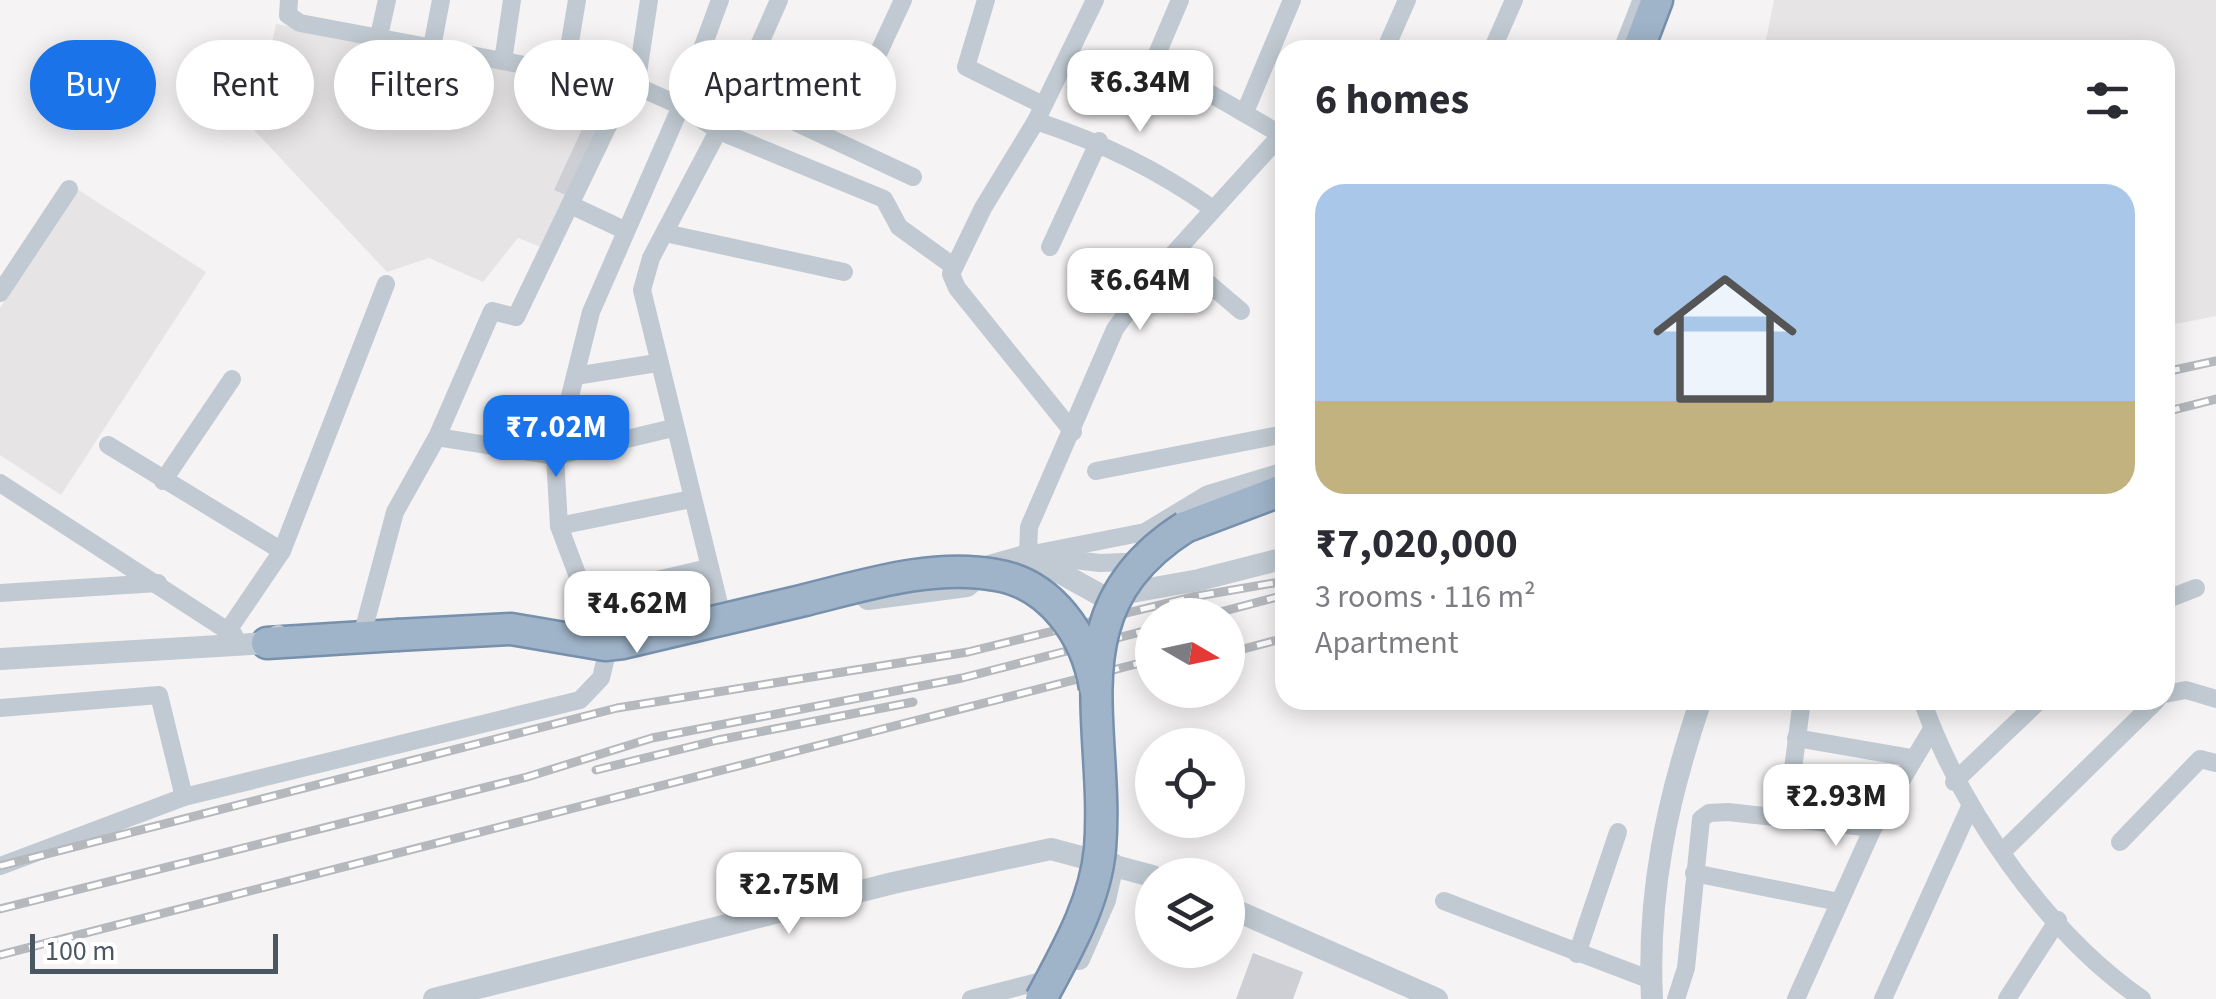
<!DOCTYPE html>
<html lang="en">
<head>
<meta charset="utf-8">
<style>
	:root { --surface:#fff; --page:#f7f7f7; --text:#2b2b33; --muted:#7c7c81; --accent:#1a73e8 }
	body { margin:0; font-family:"Source Sans 3",sans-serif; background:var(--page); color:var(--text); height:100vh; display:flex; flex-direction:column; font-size:38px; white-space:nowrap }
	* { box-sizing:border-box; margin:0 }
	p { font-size:32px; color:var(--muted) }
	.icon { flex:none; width:55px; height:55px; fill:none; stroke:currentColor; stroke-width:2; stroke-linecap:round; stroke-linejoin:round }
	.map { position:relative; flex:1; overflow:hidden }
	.side { position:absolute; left:1275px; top:40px; width:900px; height:670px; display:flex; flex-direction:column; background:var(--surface); border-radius:30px; box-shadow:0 5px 25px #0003 }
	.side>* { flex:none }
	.hud { position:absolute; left:30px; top:40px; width:950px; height:90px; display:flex; gap:20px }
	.needle { width:65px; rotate:99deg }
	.tools { position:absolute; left:1135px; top:598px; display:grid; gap:20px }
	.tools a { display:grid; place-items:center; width:110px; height:110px; border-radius:50%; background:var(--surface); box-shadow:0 5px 25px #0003; font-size:50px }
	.scale { position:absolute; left:30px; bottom:25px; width:248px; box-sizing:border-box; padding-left:10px; border:5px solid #4a5661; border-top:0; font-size:28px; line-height:35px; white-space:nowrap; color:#4a5661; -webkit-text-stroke:8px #fff; paint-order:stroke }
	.price { position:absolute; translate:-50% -85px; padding:0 22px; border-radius:20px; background:#fff; color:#222; font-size:32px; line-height:65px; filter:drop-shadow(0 2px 5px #0008) }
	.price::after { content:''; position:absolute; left:50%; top:60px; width:30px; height:22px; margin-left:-15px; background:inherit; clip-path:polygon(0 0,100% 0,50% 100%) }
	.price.active { background:var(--accent); color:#fff }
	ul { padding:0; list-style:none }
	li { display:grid; align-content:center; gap:20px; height:530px; padding:0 40px }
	li span { display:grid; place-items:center; height:310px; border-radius:30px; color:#555 }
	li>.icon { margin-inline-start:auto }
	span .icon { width:180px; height:180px; fill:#fffc; stroke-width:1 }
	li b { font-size:42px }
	h2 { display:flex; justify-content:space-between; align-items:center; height:120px; padding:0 40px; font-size:42px }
	.pill { padding:0 35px; border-radius:45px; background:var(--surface); box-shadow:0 5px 25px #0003; font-size:35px; line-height:90px }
	.pill.active { background:var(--accent); color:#fff }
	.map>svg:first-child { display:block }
	.education { fill:#e6e4e5 }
	.building { fill:#cdcfd5 }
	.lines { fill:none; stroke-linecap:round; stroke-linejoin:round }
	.trunk-casing { stroke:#7690ad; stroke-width:35 }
	.minor { stroke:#c1cad2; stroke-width:18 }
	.tertiary { stroke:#c1cad2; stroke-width:22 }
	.trunk { stroke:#9fb4c9; stroke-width:30 }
	.rail-casing { stroke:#b5b8bd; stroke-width:9 }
	.rail { stroke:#fff; stroke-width:5; stroke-dasharray:15; stroke-linecap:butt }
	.trunk-bridge-casing { stroke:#7690ad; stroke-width:35; stroke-linecap:butt }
	.trunk-bridge { stroke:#9fb4c9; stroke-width:30 }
</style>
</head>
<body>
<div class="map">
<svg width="2216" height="999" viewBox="0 0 2216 999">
	<rect width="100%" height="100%" fill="#f5f3f3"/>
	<g class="education">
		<path d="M 1774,0 L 2216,0 L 2216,316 L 2165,326 L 2165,50 L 1764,50 Z"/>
		<path d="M 276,24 L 615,86 L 541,247 L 518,238 L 483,282 L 429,258 L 387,272 L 254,130 Z"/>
		<path d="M 77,189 L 206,272 L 61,495 L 0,455 L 0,308 Z"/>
	</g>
	<g class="building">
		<path d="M 596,99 L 610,106 L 568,196 L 554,190 Z"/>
		<path d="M 1253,953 L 1303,972 L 1293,999 L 1236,999 Z"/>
	</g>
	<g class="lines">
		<g class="trunk-casing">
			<g id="trunk">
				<path d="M 1638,50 L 1657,0"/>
				<path d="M 1185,527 L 1285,489"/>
				<path d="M 267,643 L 397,635"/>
			</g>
		</g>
		<g class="minor">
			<path d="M 289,0 L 288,15 L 300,23 L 636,86 L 681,106 L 719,131 L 884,199 L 899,227 L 953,266"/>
			<path d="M 986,0 L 966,67 L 1043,105"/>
			<path d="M 1180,0 L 1154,61 L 1285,137"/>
			<path d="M 379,36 L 387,0"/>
			<path d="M 432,47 L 441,0"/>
			<path d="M 1385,50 L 1407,0"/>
			<path d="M 1492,50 L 1514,0"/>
			<path d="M 1622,50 L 1640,4"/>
			<path d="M 503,61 L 512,0"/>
			<path d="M 870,71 L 903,0"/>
			<path d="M 565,72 L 577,0"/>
			<path d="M 636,86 L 649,0"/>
			<path d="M 737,95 L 913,177"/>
			<path d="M 1245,112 L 1292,0"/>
			<path d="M 1036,121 C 1102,143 1157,169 1213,209"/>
			<path d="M 573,206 L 624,230"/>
			<path d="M 665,233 L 844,272"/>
			<path d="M 1050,247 L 1099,141"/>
			<path d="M 1175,255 L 1241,311"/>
			<path d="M 0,293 L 69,189"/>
			<path d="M 575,376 L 657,363"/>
			<path d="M 1073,432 L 957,288 L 951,274 L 983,208 L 1036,121 L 1095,0"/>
			<path d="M 437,437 L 555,456 L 673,428"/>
			<path d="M 108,445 L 282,551"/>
			<path d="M 1096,471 L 1285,434"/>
			<path d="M 163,481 L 232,379"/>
			<path d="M 0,483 L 234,635"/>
			<path d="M 559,526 L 691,499"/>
			<path d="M 1028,555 L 1029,527 L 1115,329 L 1157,272 L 1281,135"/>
			<path d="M 1028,555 L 1145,532 L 1208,494 L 1285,471"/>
			<path d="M 1049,557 L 1100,563 L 1147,561"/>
			<path d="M 708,568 L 597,594 L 583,590 L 559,526 L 555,456 L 591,312 L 681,106 L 720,0"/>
			<path d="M 0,593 L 158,583"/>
			<path d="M 2165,600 L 2196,588"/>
			<path d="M 720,608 L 642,290 L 651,258 L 737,95 L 779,0"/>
			<path d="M 364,628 L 395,512 L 437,437 L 492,311 L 516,317 L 628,84"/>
			<path d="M 229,629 L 282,551 L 386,284"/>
			<path d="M 2165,694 L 2186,690 L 2216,699"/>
			<path d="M 1922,700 C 1960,808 2046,933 2142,999"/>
			<path d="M 0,708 L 159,695 L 184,797"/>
			<path d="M 1796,738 L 1912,758"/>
			<path d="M 1954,782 L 2040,700"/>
			<path d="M 1787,815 L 1802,700"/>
			<path d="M 2120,842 L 2200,759 L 2216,763"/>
			<path d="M 2003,851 L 2157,700"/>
			<path d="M 0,866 L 184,797 L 580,700 L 601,678 L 611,636"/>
			<path d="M 1694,873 L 1839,902"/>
			<path d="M 1444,901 L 1651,980"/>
			<path d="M 1577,954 L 1618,832"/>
			<path d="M 971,999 L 1038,982"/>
			<path d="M 1676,999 L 1686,968 L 1701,819 L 1709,813 L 1728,812 L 1873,828"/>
			<path d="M 1796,999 L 1873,828 L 1932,729"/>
			<path d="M 1883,999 L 1970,807"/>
			<path d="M 2007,999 L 2058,920"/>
		</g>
		<g class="tertiary">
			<path d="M 868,599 L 967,586 L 989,566 L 1028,555 L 1104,597 L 1199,580 L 1285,558"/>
			<path d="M 0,659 L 267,643 L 278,636"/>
			<path d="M 1228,907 L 1437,999"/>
			<path d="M 1079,959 L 1105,900 L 1113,864"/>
			<path d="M 434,999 L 893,883 L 1051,849 L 1152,876"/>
			<path d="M 1652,999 C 1647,893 1667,800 1701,700"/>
		</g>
		<use href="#trunk" class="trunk"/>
		<g class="rail-casing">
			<g id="rail">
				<path d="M 2165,372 L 2216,361"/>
				<path d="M 2165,412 L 2216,399"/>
				<path d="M 1209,615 L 1285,595"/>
				<path d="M 1228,653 L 1285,638"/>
				<path d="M 596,770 L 718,740 L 913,702"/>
				<path d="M 0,866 L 617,708 L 968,652 L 1192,597 L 1285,581"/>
				<path d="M 0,909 L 527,777 L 652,738 L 962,678 L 1152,629"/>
				<path d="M 0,955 L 1152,660"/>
			</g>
		</g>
		<use href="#rail" class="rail"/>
		<g class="trunk-bridge-casing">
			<g id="trunk-bridge">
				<path d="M 397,635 L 511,629 L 605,645 L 623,643 C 682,629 742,615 801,601 C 862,586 932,563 996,575 C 1051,584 1087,636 1095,688"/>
				<path d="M 1041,999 C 1066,952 1095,903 1100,849 C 1110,724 1054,610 1185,527"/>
			</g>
		</g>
		<use href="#trunk-bridge" class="trunk-bridge"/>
	</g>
</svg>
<div class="tools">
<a><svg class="needle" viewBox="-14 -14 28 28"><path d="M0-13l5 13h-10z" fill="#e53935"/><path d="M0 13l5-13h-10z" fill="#7c7c81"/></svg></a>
<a><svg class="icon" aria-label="locate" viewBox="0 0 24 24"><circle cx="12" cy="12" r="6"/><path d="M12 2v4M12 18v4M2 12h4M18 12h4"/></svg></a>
<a><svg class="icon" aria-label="layers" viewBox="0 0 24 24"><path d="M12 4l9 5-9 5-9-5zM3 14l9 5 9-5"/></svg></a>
</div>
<div class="scale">100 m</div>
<b class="price" style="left:1140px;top:135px">₹6.34M</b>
<b class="price" style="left:1140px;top:333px">₹6.64M</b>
<b class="price active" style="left:556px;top:480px">₹7.02M</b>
<b class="price" style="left:637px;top:656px">₹4.62M</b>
<b class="price" style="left:1836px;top:849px">₹2.93M</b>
<b class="price" style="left:789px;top:937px">₹2.75M</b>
<div class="hud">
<a class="pill active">Buy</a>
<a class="pill">Rent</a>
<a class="pill">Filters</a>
<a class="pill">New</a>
<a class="pill">Apartment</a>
</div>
<section class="side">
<h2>6 homes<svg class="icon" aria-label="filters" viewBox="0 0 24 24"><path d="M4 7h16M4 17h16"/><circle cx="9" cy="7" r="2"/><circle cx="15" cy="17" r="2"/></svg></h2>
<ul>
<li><span style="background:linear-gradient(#a9c7e8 70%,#c2b280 0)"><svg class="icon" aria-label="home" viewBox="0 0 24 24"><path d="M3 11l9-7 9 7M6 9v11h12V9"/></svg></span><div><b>₹7,020,000</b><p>3 rooms · 116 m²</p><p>Apartment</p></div></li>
</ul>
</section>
</div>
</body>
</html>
